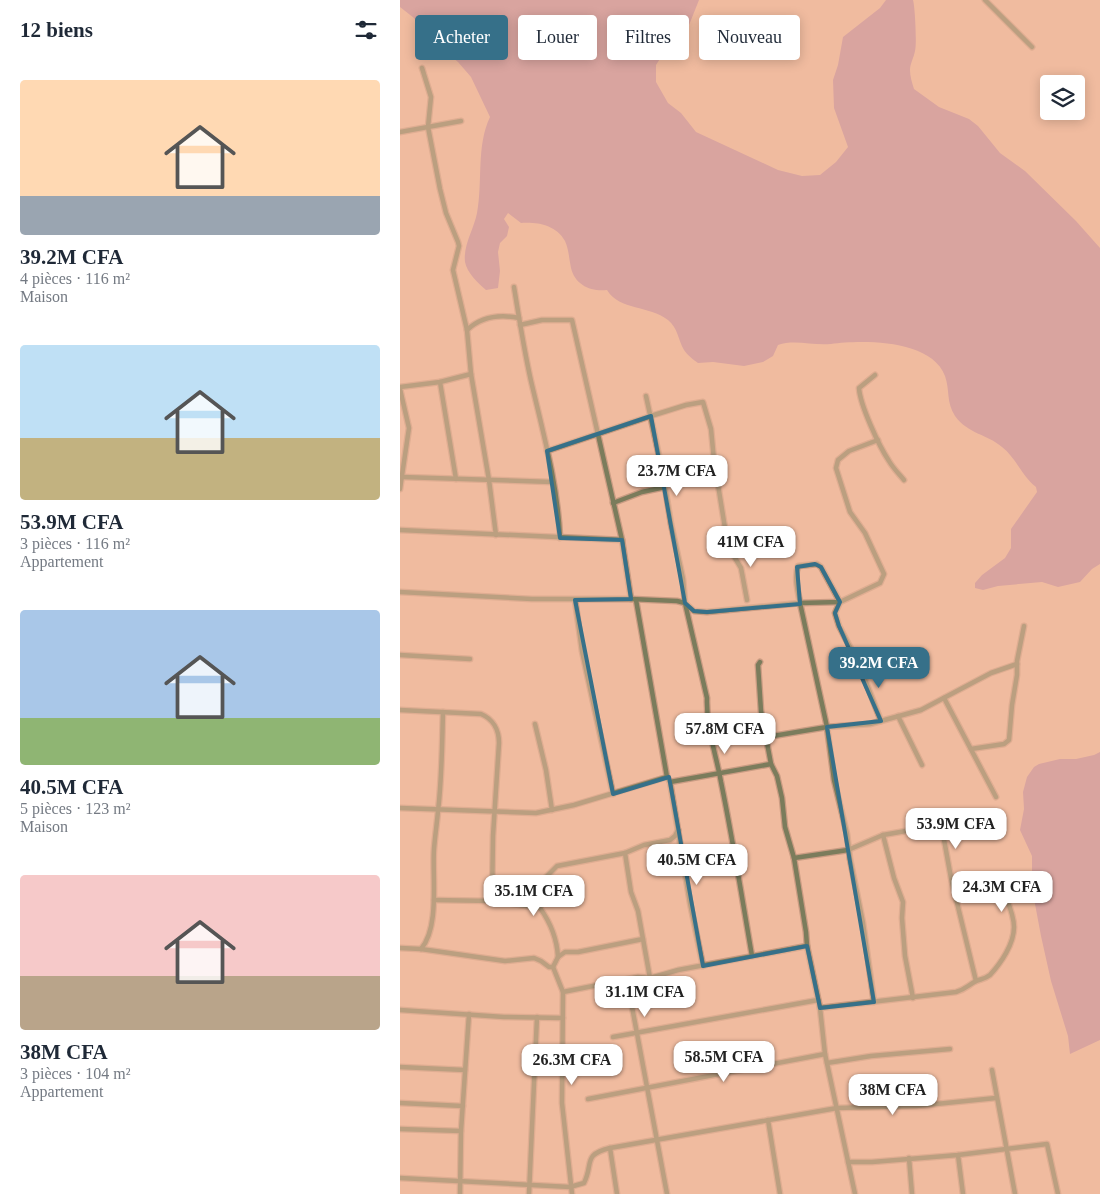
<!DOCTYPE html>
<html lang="fr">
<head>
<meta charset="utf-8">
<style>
	:root { --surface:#fff; --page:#f2f2f3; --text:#1f2937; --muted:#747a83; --accent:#367089 }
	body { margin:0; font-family:"Times New Roman",serif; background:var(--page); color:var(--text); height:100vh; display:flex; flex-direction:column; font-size:19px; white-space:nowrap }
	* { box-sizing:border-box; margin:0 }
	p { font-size:16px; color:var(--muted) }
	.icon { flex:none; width:28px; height:28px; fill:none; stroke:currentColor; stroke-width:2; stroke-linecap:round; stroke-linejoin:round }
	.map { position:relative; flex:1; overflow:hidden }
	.drawer { display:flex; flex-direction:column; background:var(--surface); width:400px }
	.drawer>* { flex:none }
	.guide { position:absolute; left:15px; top:15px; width:475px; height:45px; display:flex; gap:10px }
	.fabs { position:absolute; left:640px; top:75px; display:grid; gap:10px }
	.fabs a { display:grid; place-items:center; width:45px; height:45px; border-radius:5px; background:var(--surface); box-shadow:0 2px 12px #0003; font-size:25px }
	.price { position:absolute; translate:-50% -42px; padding:0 11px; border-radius:10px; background:#fff; color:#222; font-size:16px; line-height:32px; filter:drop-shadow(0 1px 2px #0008) }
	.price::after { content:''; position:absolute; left:50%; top:30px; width:15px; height:11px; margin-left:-8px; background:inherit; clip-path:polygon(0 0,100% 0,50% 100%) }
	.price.active { background:var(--accent); color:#fff }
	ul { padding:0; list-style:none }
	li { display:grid; align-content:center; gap:10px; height:265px; padding:0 20px }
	li span { display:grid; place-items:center; height:155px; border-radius:5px; color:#555 }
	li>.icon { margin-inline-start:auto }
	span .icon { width:90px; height:90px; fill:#fffc; stroke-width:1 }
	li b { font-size:21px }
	h2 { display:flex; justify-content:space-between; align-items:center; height:60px; padding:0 20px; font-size:21px }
	.tag { padding:0 18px; border-radius:5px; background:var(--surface); box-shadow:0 2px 12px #0003; font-size:18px; line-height:45px }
	.tag.active { background:var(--accent); color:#fff }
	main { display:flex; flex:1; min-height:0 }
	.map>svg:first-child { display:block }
	.green { fill:#bd87a1 }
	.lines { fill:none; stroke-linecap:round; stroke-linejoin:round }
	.minor-casing { stroke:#ca9c83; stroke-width:7 }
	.minor { stroke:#7b7c5c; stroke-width:4.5 }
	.marked { fill:none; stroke:#367089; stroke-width:4; stroke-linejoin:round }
</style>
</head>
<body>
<main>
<section class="drawer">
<h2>12 biens<svg class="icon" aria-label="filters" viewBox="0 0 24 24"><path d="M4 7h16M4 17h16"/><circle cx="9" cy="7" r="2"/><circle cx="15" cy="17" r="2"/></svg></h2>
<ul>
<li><span style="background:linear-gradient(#ffd9b3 75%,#9aa5b1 0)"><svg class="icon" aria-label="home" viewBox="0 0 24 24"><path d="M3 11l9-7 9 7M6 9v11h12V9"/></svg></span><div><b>39.2M CFA</b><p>4 pièces · 116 m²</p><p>Maison</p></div></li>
<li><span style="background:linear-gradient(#bfe0f5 60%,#c2b280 0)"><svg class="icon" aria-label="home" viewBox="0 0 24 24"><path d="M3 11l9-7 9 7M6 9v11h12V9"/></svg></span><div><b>53.9M CFA</b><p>3 pièces · 116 m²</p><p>Appartement</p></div></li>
<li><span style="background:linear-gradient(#a9c7e8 70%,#8fb573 0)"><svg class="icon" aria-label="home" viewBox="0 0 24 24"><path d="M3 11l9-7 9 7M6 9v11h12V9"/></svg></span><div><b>40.5M CFA</b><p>5 pièces · 123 m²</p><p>Maison</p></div></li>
<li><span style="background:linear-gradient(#f6c9c9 65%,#b9a48a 0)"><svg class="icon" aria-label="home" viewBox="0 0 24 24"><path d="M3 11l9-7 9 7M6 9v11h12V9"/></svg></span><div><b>38M CFA</b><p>3 pièces · 104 m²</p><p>Appartement</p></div></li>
</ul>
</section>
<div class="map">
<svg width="700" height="1194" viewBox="0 0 700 1194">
	<rect width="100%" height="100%" fill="#f0bb9f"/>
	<g class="green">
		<path d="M 0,0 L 299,0 L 287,30 L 263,54 L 256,65 L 256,82 L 268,103 L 281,113 L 296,132 L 378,170 L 402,176 L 420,175 L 436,162 L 448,147 L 434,108 L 433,80 L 438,65 L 443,37 L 480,8 L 486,0 L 513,0 C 515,6 517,44 515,51 C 514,57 510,64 510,70 C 510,76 512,83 514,89 L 539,107 L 569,119 L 578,126 L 600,153 L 625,171 L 676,221 L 700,248 L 700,564 L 692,569 L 680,582 L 658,587 L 642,582 L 598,586 L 583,590 L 575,588 L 575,583 L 582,575 L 605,558 L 611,548 L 611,529 L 637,492 L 636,487 C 622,476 616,458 602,447 C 587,434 568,434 555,416 C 546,402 550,390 545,376 C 531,339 462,340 431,344 C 413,346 395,339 378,345 L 373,356 L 363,362 L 344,366 L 313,362 L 298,363 C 294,360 287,355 284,350 C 278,340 278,328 268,320 C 249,305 220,311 207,290 C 191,292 175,285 171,268 C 169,259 169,250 165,241 C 156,225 138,222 121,223 L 108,213 L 104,219 L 109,227 L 107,236 L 100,243 L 98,252 L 100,271 L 98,288 L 86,290 C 78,283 67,273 65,262 C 63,245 74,229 77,213 C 83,182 76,146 90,117 L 71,77 L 58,62 L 29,38 L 14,18 L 0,7 Z"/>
		<path d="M 700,752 L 700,1040 L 670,1054 L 668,1036 L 651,981 L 641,936 L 632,888 L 632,856 L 620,830 L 624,809 L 623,792 L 627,777 L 634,767 L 639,764 L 660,759 L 676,759 L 694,755 Z"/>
	</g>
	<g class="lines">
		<g class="minor-casing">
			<g id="minor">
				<path d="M 585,0 L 632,47"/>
				<path d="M 22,68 L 31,97 L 28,127 L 40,189 L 46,213 L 58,242 L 59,246 L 53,270 L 67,330 L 71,374 L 89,480 L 96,535"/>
				<path d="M 0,132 L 61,121"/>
				<path d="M 114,287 C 119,318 124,350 131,381 C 143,432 158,486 160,538"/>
				<path d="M 120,325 L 142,320 L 172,320 L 222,540 L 231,599"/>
				<path d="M 67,330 C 81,317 99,314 119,318"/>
				<path d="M 475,375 L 459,388 C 460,405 479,446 489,461 C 493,468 499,474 504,480"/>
				<path d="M 40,382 L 56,479"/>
				<path d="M 0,387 L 40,382 L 71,374"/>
				<path d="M 0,389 L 9,428 L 0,489"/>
				<path d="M 246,396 L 263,474 L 271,524 L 283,579 L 285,603 L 307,698 C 306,727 316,754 321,782 C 333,840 342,898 352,956"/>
				<path d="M 147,451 L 251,416 L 286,405 L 303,402 L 311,429 L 314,460 L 325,528 L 332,553 L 341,568 L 347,600"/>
				<path d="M 2,477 L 152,482"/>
				<path d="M 213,503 L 242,492 L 265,487"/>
				<path d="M 0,530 L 222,540"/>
				<path d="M 0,592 L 132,599 L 231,599 L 277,601 L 285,603 L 294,611 L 307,612 L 400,603 L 440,602 L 480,583 L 484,574 L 465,533 L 450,512 L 436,468 L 438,460 L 449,451 L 478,440"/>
				<path d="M 175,600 L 182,651 L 213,794"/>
				<path d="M 236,600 L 267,777"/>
				<path d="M 0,655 L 70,659"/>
				<path d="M 360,662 L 358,665 L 361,711 L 371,764 L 377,776 L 382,798 L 385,827 L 394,858 L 406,932 L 407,946 L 420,1008 L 425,1054 L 455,1194"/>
				<path d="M 544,698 L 596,797"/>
				<path d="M 0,710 L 81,714 C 93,719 99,730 99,743 L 93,836 L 92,901"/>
				<path d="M 498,716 L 522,765"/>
				<path d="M 135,724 L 146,770 L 152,810"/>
				<path d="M 367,737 L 427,727 L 470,724 L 521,710 L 591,673 L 617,664"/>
				<path d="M 571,749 L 604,744 L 609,740 L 612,705 L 617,675 L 617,661 L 624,626"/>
				<path d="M 270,782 L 290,903 L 303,966"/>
				<path d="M 0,808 L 136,813 L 174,805 L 267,777 L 270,782 L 371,764"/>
				<path d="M 483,835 L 494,878 L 503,902 L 502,918 L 505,956 L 513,998"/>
				<path d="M 225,853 L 231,892 L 238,911 L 250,978"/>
				<path d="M 394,858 L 448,850 L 483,835 L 517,829 L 540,831 L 543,834 L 551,878 L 576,981"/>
				<path d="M 34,900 L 92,901 L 140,908 L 146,877 L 157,866 L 225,853 L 244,845 L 270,840 L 275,836 L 278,830"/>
				<path d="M 140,908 C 150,922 157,939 158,957"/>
				<path d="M 0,948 L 21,949 L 105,961 L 134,958 L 141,961 L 149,967 L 153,967 L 163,992 L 162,1103 L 172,1194"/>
				<path d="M 21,949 C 40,927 32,876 34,849 C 35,836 37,823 38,811 C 42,778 42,745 43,712"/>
				<path d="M 153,967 L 158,957 L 165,952 L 178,952 L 243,939"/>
				<path d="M 227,980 L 267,1194"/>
				<path d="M 163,992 L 238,977 L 250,978 L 278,970 L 407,946"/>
				<path d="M 474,1002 L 463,923 L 450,859 L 447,834 L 434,780 L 427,727 L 400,603 C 398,592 394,577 398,566 L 417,564 L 421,567 L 440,602 L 435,613 L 439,626 L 459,664 L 481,721"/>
				<path d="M 420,1008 L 556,992 C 566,989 567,986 576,981 C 581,979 585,979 590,975 C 601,963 614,944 614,927 C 614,917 610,907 606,897"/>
				<path d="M 0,1010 L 104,1017 L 163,1018"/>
				<path d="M 213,1037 L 418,1000"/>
				<path d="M 427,1063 L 471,1056 L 550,1049"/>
				<path d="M 0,1067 L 65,1070"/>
				<path d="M 592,1070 L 615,1194"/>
				<path d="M 188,1099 L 425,1054"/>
				<path d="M 0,1103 L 63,1106"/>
				<path d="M 368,1120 L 380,1194"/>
				<path d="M 0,1129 L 61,1131"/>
				<path d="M 210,1148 L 217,1194"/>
				<path d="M 558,1155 L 563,1194"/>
				<path d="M 509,1158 L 512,1194"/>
				<path d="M 448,1162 L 472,1162 L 558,1155 L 647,1144 L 658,1194"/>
				<path d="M 0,1178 L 170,1187 L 184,1183 C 194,1163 182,1155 210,1148 L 437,1108 L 516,1106 L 596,1098"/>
				<path d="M 60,1194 L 61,1131 L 69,1014"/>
				<path d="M 129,1194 L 137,1017"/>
			</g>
		</g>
		<use href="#minor" class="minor"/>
	</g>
	<path d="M0 0H700V1194H0ZM 251,416 L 285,603 L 294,611 L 307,612 L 400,604 L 397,567 L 415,564 L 421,567 L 440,602 L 435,613 L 439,626 L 481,721 L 427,727 L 474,1002 L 420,1008 L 407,946 L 303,966 L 269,777 L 213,794 L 175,600 L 231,599 L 222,540 L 160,538 L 147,451 Z" fill="#f0bb9f" fill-opacity=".55" fill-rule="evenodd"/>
	<path class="marked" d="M 251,416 L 285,603 L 294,611 L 307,612 L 400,604 L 397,567 L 415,564 L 421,567 L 440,602 L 435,613 L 439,626 L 481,721 L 427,727 L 474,1002 L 420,1008 L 407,946 L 303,966 L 269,777 L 213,794 L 175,600 L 231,599 L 222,540 L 160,538 L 147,451 Z"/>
</svg>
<div class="fabs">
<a><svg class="icon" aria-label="layers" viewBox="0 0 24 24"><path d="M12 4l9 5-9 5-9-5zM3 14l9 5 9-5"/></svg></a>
</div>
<b class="price" style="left:277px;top:497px">23.7M CFA</b>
<b class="price" style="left:351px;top:568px">41M CFA</b>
<b class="price active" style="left:479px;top:689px">39.2M CFA</b>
<b class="price" style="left:325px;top:755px">57.8M CFA</b>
<b class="price" style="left:556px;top:850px">53.9M CFA</b>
<b class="price" style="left:297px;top:886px">40.5M CFA</b>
<b class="price" style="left:602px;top:913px">24.3M CFA</b>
<b class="price" style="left:134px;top:917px">35.1M CFA</b>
<b class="price" style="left:245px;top:1018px">31.1M CFA</b>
<b class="price" style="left:324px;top:1083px">58.5M CFA</b>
<b class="price" style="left:172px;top:1086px">26.3M CFA</b>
<b class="price" style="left:493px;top:1116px">38M CFA</b>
<div class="guide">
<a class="tag active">Acheter</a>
<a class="tag">Louer</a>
<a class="tag">Filtres</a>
<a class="tag">Nouveau</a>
</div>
</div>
</main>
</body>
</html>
